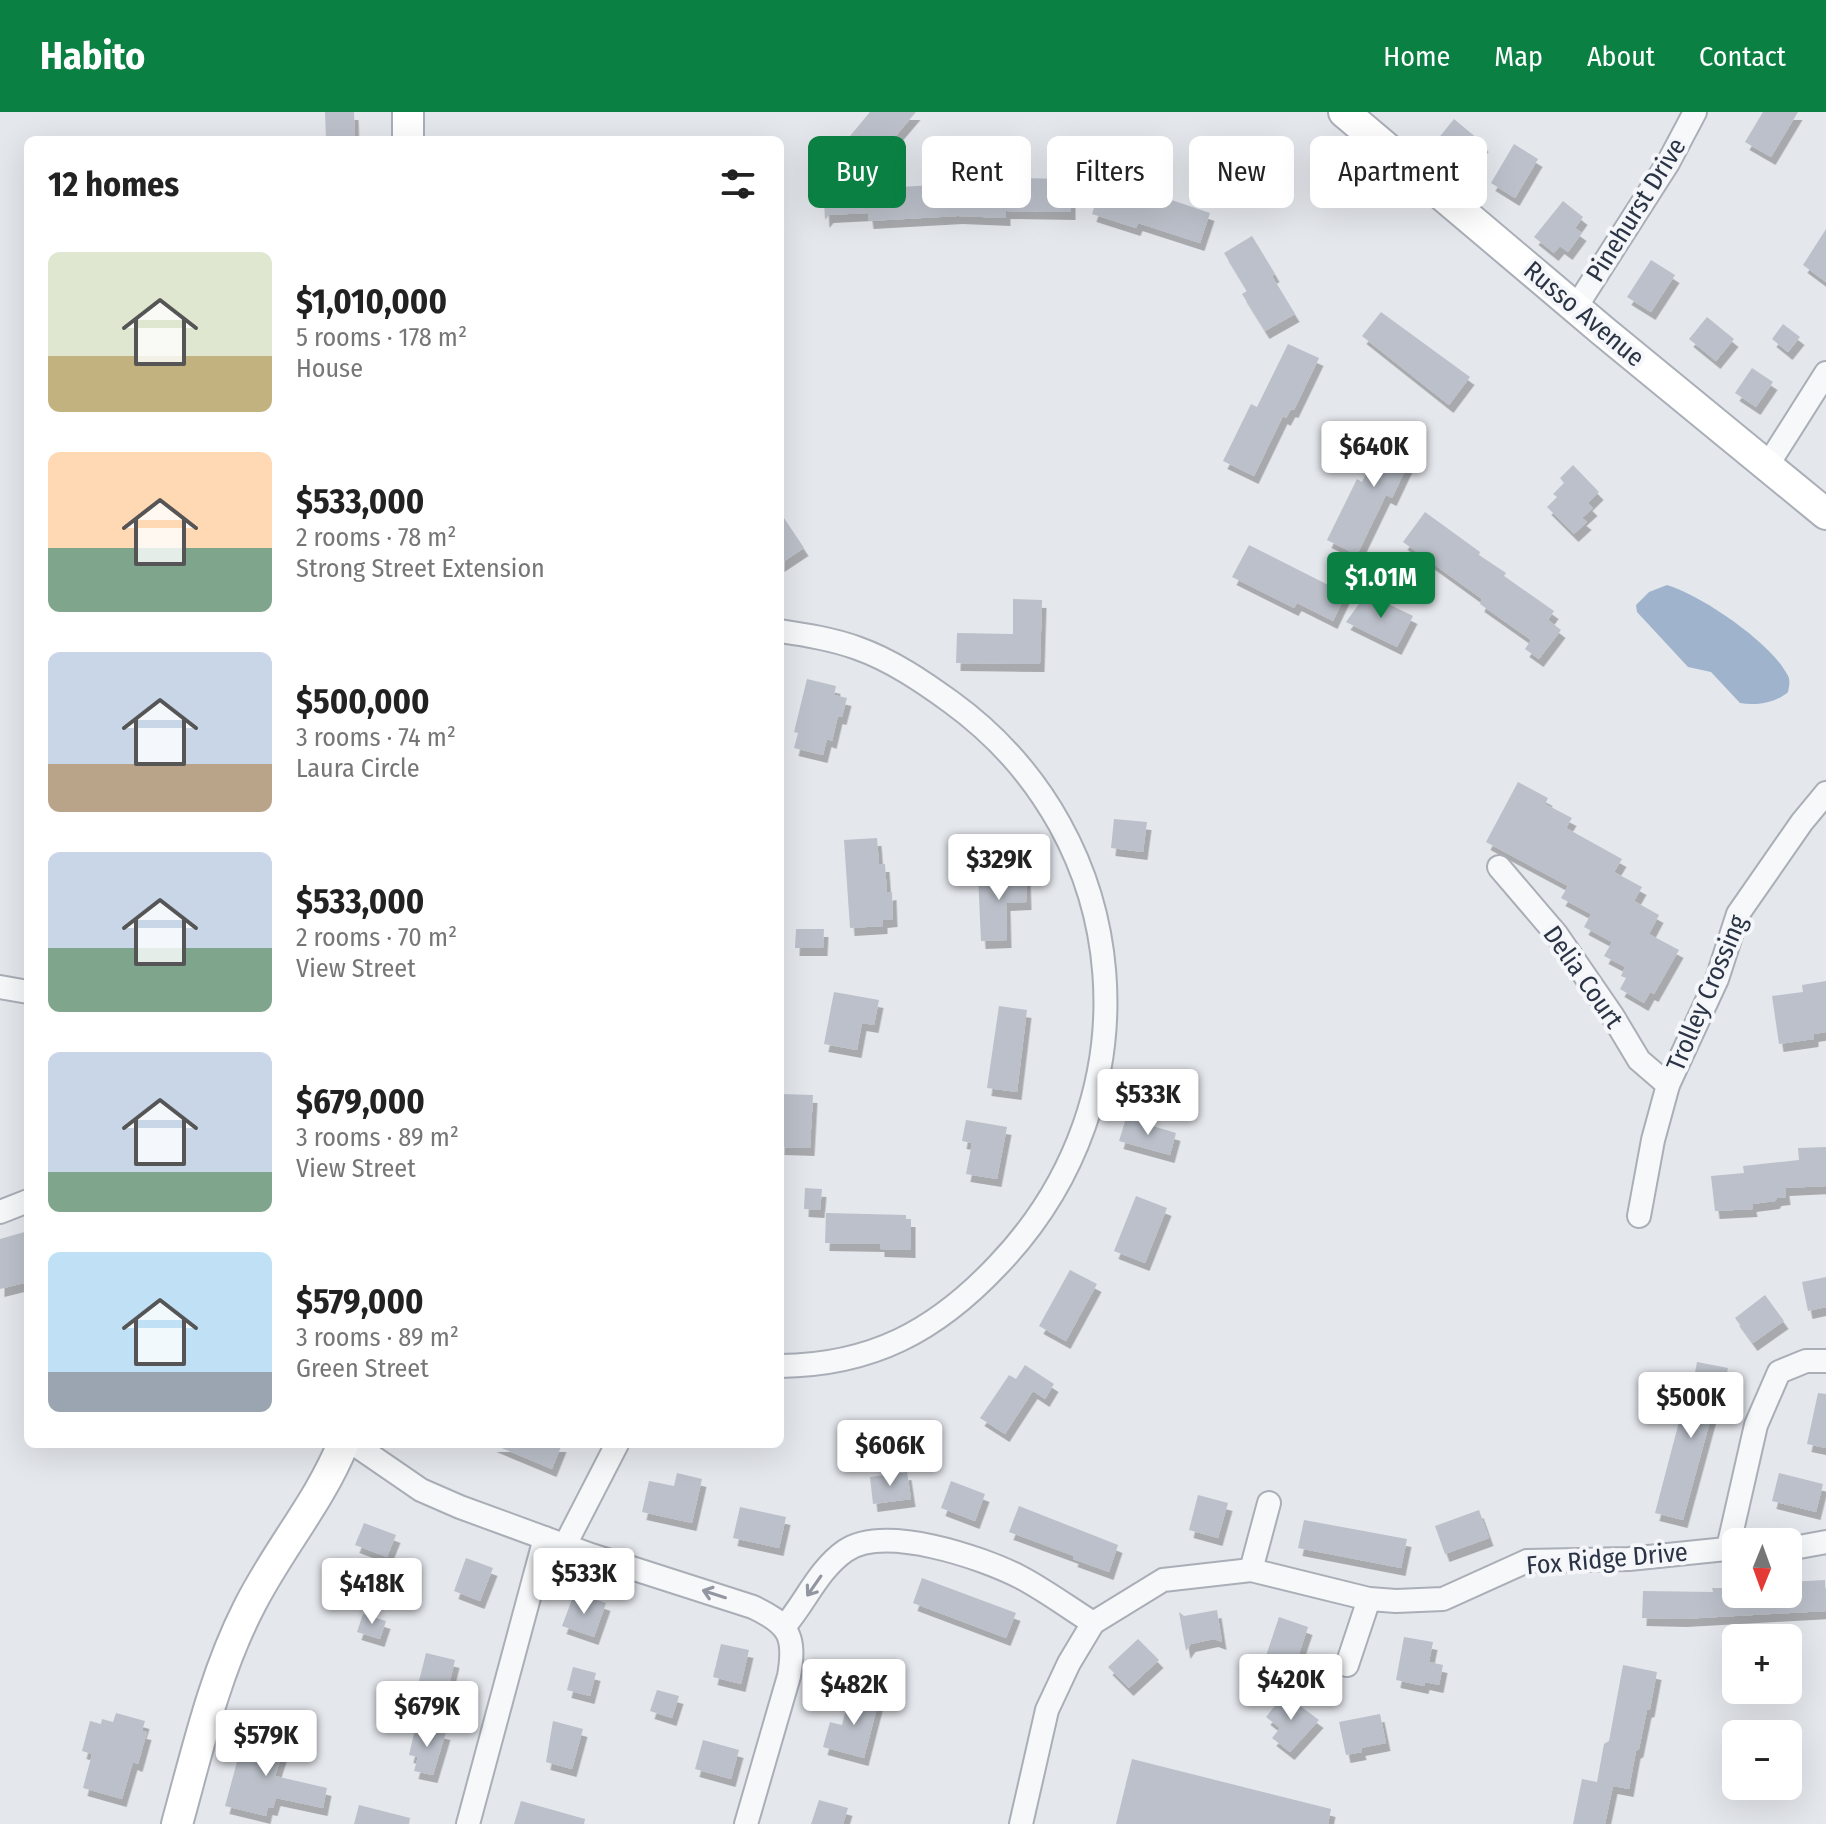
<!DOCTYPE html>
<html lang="en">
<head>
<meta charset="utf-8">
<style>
	:root { --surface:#fff; --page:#f2f2f2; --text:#222; --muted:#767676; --accent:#0b8043 }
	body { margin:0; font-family:"Fira Sans Condensed",sans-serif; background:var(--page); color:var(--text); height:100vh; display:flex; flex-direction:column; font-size:30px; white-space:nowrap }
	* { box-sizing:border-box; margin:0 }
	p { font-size:26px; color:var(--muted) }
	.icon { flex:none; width:44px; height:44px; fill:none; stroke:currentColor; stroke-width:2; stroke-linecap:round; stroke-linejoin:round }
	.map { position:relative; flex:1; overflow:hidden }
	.panel { position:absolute; left:24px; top:24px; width:760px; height:1312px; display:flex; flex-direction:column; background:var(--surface); border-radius:12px; box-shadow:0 8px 32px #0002 }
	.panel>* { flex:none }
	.hud { position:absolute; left:808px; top:24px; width:760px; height:72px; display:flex; gap:16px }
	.needle { width:52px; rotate:181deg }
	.tools { position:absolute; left:1722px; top:1416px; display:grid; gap:16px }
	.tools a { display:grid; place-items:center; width:80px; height:80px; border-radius:12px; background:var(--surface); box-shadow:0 8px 32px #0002; font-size:40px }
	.price { position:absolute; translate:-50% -68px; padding:0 18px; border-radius:8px; background:#fff; color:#222; font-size:26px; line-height:52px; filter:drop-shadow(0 2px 4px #0008) }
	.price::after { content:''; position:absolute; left:50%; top:48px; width:24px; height:18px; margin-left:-12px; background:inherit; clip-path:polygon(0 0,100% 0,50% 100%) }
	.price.on { background:var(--accent); color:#fff }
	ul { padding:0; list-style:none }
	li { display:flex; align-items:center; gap:24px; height:200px; padding:0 24px }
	li span { display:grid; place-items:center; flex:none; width:224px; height:160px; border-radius:12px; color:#555 }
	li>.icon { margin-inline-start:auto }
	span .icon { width:96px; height:96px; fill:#fffc; stroke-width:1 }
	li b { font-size:34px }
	h2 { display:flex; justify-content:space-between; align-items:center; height:96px; padding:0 24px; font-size:34px }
	.pill { padding:0 28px; border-radius:12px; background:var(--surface); box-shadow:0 8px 32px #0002; font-size:28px; line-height:72px }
	.pill.on { background:var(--accent); color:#fff }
	header { display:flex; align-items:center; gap:48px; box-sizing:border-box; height:112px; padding:0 40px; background:var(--accent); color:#fff }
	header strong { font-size:38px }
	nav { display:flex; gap:44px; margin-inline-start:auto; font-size:28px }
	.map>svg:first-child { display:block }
	.water { fill:#9fb4cc }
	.building { fill:#bbc0ca; filter:url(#shadow) }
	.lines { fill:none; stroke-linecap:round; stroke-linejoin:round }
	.street-casing { stroke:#a9aeb7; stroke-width:26 }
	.secondary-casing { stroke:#a9aeb7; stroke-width:34 }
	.street { stroke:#f7f8fa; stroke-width:22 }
	.secondary { stroke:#fff; stroke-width:30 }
	.oneway { stroke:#9196a0 }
	.labels { text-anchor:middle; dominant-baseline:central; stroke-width:8; stroke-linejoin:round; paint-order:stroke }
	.street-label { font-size:26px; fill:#2b3445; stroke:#f4f6f9 }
</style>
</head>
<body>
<header>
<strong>Habito</strong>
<nav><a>Home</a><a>Map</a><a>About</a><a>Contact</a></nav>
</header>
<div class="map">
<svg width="1826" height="1712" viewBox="0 0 1826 1712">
	<defs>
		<filter id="shadow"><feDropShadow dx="4.5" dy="8" stdDeviation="0" flood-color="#0004"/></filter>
	</defs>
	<rect width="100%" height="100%" fill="#e4e7ec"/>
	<path class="water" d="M 1667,473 C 1701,483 1770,530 1787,562 C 1791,568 1789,574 1788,580 C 1776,591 1755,594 1740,591 L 1711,560 L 1688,555 L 1637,500 L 1636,493 L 1649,480 Z"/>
	<g class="building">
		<path d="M 325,0 L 354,0 L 355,28 L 326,28 Z"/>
		<path d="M 870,0 L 916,0 L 877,46 L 850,24 Z"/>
		<path d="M 1763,0 L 1798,0 L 1771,45 L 1745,30 Z"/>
		<path d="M 1454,7 L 1484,32 L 1464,55 L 1444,38 L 1444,34 L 1437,28 Z"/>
		<path d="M 1514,32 L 1538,47 L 1515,86 L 1491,71 Z"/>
		<path d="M 1015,66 L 1071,67 L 1071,100 L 1006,99 L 1006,106 L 958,104 L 869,109 L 868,101 L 829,103 L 825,108 L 823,72 L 857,69 L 849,78 L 934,73 L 992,75 L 992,73 L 1005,73 L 1005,68 L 1015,68 Z"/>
		<path d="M 1102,71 L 1143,85 L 1145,79 L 1210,101 L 1200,131 L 1138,111 L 1136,116 L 1092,102 Z"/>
		<path d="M 1563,89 L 1583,105 L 1575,116 L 1582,121 L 1568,140 L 1560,134 L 1554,141 L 1534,125 Z"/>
		<path d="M 1826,117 L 1826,170 L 1803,153 Z"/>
		<path d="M 1252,124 L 1275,162 L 1272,164 L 1295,202 L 1265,219 L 1242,182 L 1247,179 L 1224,141 Z"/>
		<path d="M 1651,148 L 1675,163 L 1651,200 L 1627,185 Z"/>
		<path d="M 1381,200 L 1470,265 L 1449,293 L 1362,224 Z"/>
		<path d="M 1707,205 L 1734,227 L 1716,249 L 1689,227 Z"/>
		<path d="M 1783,212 L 1800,225 L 1788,240 L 1772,227 Z"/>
		<path d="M 1288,232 L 1319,246 L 1294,298 L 1291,297 L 1286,306 L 1283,304 L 1254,364 L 1223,349 L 1251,292 L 1257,295 Z"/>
		<path d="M 1752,256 L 1773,270 L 1756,295 L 1735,281 Z"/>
		<path d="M 1391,311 L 1421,325 L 1392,386 L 1386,383 L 1357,443 L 1327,428 L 1357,367 L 1362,370 Z"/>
		<path d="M 1573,353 L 1599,380 L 1588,391 L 1593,396 L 1582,406 L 1587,410 L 1574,422 L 1547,395 L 1557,385 L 1553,382 L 1564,371 L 1560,366 Z"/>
		<path d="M 780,400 L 804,436 L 780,452 Z"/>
		<path d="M 1425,400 L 1480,440 L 1479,443 L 1506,461 L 1504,464 L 1554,499 L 1548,508 L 1561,518 L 1539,547 L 1525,537 L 1531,528 L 1480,492 L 1482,487 L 1403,430 Z"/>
		<path d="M 1249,433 L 1346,482 L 1333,509 L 1297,491 L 1294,496 L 1232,465 Z"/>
		<path d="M 1370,483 L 1413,504 L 1397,535 L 1346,510 L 1361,489 L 1366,492 Z"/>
		<path d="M 1013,487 L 1042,488 L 1040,552 L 956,551 L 957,521 L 1013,522 Z"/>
		<path d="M 807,567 L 836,574 L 834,583 L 847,586 L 842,605 L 838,604 L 832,629 L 827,627 L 823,643 L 794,636 L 798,621 L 794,620 Z"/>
		<path d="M 1518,670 L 1548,686 L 1545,692 L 1572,706 L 1566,716 L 1622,747 L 1614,760 L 1642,775 L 1634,789 L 1659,803 L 1649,822 L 1679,838 L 1654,882 L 1650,880 L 1644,891 L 1620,877 L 1626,866 L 1621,864 L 1625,855 L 1604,844 L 1612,830 L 1584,815 L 1591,802 L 1561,786 L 1568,774 L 1486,730 Z"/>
		<path d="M 1114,707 L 1147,710 L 1143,740 L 1111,736 Z"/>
		<path d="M 877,726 L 879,752 L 885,752 L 887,781 L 892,780 L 893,807 L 883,808 L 883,814 L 850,816 L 844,728 Z"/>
		<path d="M 1026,761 L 1027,790 L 1006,791 L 1007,828 L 981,829 L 978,763 Z"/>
		<path d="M 796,817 L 824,817 L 823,836 L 795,836 Z"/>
		<path d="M 1826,869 L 1826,920 L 1814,922 L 1814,927 L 1779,932 L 1772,884 L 1803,880 L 1802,873 Z"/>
		<path d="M 834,880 L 879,888 L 874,913 L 862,911 L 857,938 L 824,932 Z"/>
		<path d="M 999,894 L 1027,898 L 1017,980 L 987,976 Z"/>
		<path d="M 781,982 L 813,983 L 810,1036 L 780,1035 Z"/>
		<path d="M 1126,1006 L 1176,1021 L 1170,1043 L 1119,1029 Z"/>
		<path d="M 966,1008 L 1007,1015 L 997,1067 L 966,1062 L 972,1031 L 962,1029 Z"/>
		<path d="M 1826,1035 L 1826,1074 L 1785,1076 L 1786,1085 L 1777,1086 L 1775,1089 L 1752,1092 L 1753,1097 L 1715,1099 L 1711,1064 L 1744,1061 L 1743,1054 L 1799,1048 L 1798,1036 Z"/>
		<path d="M 805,1076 L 822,1077 L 820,1098 L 804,1097 Z"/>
		<path d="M 1136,1084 L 1167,1096 L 1145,1151 L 1114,1139 Z"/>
		<path d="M 826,1101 L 906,1103 L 906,1107 L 911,1107 L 911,1138 L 880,1137 L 880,1132 L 825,1131 Z"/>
		<path d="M 28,1119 L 28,1170 L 0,1177 L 0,1127 Z"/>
		<path d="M 1070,1158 L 1097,1172 L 1066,1229 L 1039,1214 Z"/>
		<path d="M 1826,1165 L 1826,1195 L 1808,1199 L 1802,1170 Z"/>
		<path d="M 1765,1183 L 1784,1209 L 1753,1231 L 1735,1206 Z"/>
		<path d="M 1697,1250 L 1728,1256 L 1720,1292 L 1715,1291 L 1683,1408 L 1655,1401 L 1680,1306 L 1686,1307 Z"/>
		<path d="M 1025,1253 L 1054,1272 L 1045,1287 L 1033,1279 L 1005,1322 L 980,1306 L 1009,1263 L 1016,1267 Z"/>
		<path d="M 1818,1281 L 1826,1282 L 1826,1336 L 1807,1332 Z"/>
		<path d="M 492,1332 L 562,1332 L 552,1357 Z"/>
		<path d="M 907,1360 L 911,1387 L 873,1392 L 870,1365 Z"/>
		<path d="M 677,1361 L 702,1367 L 692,1411 L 642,1400 L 649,1369 L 674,1374 Z"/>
		<path d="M 1779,1361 L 1823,1372 L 1816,1400 L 1772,1389 Z"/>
		<path d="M 951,1369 L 985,1382 L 975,1409 L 941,1396 Z"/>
		<path d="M 1198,1383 L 1228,1391 L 1218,1426 L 1189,1418 Z"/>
		<path d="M 1019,1394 L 1118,1433 L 1109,1460 L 1073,1447 L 1074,1444 L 1009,1420 Z"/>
		<path d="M 740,1395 L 786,1405 L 779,1436 L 733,1426 Z"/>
		<path d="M 1479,1398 L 1489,1426 L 1445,1442 L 1435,1414 Z"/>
		<path d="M 1304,1408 L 1407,1427 L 1401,1456 L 1298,1436 Z"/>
		<path d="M 364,1411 L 396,1423 L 387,1445 L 355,1433 Z"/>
		<path d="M 466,1446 L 493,1456 L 480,1489 L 454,1479 Z"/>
		<path d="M 922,1466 L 1016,1501 L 1006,1526 L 913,1491 Z"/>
		<path d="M 1825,1468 L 1826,1499 L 1682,1507 L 1642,1506 L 1643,1479 L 1713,1480 L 1712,1476 L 1736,1476 L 1736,1482 L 1788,1482 L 1788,1470 Z"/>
		<path d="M 573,1485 L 587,1490 L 589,1485 L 606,1491 L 594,1525 L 562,1514 Z"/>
		<path d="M 1217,1498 L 1222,1530 L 1214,1527 L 1191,1532 L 1186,1539 L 1179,1500 L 1184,1504 Z"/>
		<path d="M 363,1502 L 386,1509 L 380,1527 L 357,1520 Z"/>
		<path d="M 1279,1505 L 1308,1515 L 1295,1554 L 1266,1544 Z"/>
		<path d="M 1404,1525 L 1433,1530 L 1429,1550 L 1443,1553 L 1439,1573 L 1425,1570 L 1424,1574 L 1396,1568 Z"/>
		<path d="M 1138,1527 L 1159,1548 L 1129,1576 L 1108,1555 Z"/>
		<path d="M 721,1532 L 749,1538 L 741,1572 L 713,1565 Z"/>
		<path d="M 426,1541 L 455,1548 L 450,1569 L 444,1568 L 440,1583 L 417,1577 Z"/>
		<path d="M 1623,1553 L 1657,1560 L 1650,1597 L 1647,1598 L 1639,1637 L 1636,1639 L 1629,1677 L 1613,1674 L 1605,1712 L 1573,1712 L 1582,1667 L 1597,1670 L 1604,1632 L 1609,1629 Z"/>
		<path d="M 573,1555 L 596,1561 L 590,1584 L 567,1578 Z"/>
		<path d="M 657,1578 L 679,1584 L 672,1606 L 650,1599 Z"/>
		<path d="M 858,1578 L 880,1584 L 864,1646 L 823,1635 L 830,1610 L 842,1613 L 847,1593 L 854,1595 Z"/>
		<path d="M 1284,1582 L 1319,1608 L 1290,1640 L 1272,1626 L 1280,1616 L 1266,1605 Z"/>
		<path d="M 116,1601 L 145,1609 L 142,1619 L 147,1620 L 138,1652 L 133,1650 L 122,1687 L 83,1676 L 92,1642 L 82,1639 L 90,1609 L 101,1612 L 102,1607 L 113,1610 Z"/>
		<path d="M 1380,1602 L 1386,1631 L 1361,1636 L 1362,1640 L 1346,1643 L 1339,1610 Z"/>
		<path d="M 553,1609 L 583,1617 L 572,1657 L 546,1650 Z"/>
		<path d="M 416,1613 L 446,1620 L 433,1663 L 414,1659 L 418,1645 L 409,1643 Z"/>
		<path d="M 246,1617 L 286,1630 L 275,1664 L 327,1676 L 323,1696 L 276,1686 L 273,1696 L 268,1695 L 266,1704 L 225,1694 Z"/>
		<path d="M 703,1628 L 739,1638 L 731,1667 L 695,1657 Z"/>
		<path d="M 1132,1647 L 1331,1697 L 1328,1712 L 1116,1712 Z"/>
		<path d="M 819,1688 L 848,1696 L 843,1712 L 811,1712 Z"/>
		<path d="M 521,1689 L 585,1707 L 584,1712 L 514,1712 Z"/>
		<path d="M 359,1693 L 410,1706 L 409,1712 L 354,1712 Z"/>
	</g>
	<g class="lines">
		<g class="street-casing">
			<g id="street">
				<path d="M 1576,195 L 1668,51 L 1695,0"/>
				<path d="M 1767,354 L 1826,261"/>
				<path d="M 780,519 C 806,523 832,527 857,536 C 891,548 922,569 951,590 C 1138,726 1157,987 998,1153 C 936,1219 872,1253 780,1254"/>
				<path d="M 1499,755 L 1557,823 L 1612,903 L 1639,948 L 1668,973"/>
				<path d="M 0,875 L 28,880"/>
				<path d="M 0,1100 L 28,1089"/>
				<path d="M 1639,1104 L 1653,1028 L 1668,973 L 1717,867 L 1738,802 L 1802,710 L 1826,681"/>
				<path d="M 354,1332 L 421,1378 L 460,1395 L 591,1443 L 753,1495 C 789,1512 796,1524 789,1564 L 746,1712"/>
				<path d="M 565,1433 L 617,1332"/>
				<path d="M 1728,1436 L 1756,1313 L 1779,1260 L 1806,1249 L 1826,1249"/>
				<path d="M 1788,1437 L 1826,1430"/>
				<path d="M 1251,1458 L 1269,1391"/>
				<path d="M 784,1515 C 805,1491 818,1458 845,1439 C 884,1412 981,1445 1020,1465 C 1045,1478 1069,1496 1093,1511"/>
				<path d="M 1347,1553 L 1369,1487"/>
				<path d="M 468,1712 L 545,1426"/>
				<path d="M 1021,1712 L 1047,1598 L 1069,1551 L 1093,1511 L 1163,1468 L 1251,1458 L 1369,1487 L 1396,1489 L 1443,1487 L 1527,1449 L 1629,1447 L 1736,1436"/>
			</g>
		</g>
		<g class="secondary-casing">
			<g id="secondary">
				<path d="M 1344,0 L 1603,219 L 1826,402"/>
				<path d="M 408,28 L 408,0"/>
				<path d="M 177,1712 C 197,1640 214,1564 248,1497 C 276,1440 319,1391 343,1332"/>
			</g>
		</g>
		<use href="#street" class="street"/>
		<use href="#secondary" class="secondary"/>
	</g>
	<defs><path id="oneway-shaft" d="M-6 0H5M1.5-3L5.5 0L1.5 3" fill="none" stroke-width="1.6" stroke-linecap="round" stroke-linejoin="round" transform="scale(2)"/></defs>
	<g class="oneway">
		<use href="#oneway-shaft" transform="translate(814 1474) rotate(125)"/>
		<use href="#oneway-shaft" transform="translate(714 1482) rotate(-162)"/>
	</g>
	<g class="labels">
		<g class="street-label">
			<text transform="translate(1636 98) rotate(-58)">Pinehurst Drive</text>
			<text transform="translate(1584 202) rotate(40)">Russo Avenue</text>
			<text transform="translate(1583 865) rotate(55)">Delia Court</text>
			<text transform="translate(1707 881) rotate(-67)">Trolley Crossing</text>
			<text transform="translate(1607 1447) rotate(-5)">Fox Ridge Drive</text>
		</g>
	</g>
</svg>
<div class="tools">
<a><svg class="needle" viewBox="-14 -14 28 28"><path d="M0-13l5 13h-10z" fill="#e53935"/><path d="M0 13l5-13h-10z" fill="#767676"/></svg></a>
<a>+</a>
<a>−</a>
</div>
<b class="price" style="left:1374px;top:377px">$640K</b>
<b class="price on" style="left:1381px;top:508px">$1.01M</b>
<b class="price" style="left:999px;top:790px">$329K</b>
<b class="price" style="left:1148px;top:1025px">$533K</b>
<b class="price" style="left:1691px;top:1328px">$500K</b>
<b class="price" style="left:890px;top:1376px">$606K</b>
<b class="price" style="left:584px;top:1504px">$533K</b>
<b class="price" style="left:372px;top:1514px">$418K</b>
<b class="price" style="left:1291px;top:1610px">$420K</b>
<b class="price" style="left:854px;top:1615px">$482K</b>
<b class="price" style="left:427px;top:1637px">$679K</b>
<b class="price" style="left:266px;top:1666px">$579K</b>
<div class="hud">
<a class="pill on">Buy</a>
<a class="pill">Rent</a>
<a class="pill">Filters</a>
<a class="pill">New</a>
<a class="pill">Apartment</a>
</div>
<section class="panel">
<h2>12 homes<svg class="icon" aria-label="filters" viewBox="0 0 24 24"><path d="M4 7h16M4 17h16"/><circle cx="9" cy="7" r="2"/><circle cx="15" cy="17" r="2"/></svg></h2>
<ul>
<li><span style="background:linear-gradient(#dfe7d0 65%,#c2b280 0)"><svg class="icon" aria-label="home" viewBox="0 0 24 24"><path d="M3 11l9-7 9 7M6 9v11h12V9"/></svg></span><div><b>$1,010,000</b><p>5 rooms · 178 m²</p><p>House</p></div></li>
<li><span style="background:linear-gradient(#ffd9b3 60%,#7fa58c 0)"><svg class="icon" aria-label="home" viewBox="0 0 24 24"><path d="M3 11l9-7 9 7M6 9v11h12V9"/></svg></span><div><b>$533,000</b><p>2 rooms · 78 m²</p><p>Strong Street Extension</p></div></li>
<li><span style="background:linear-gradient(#c9d6e8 70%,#b9a48a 0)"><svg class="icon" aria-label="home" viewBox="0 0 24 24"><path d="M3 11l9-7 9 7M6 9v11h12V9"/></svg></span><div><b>$500,000</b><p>3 rooms · 74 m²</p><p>Laura Circle</p></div></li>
<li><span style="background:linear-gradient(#c9d6e8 60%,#7fa58c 0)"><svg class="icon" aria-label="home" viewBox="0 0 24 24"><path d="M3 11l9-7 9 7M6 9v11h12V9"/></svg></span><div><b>$533,000</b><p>2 rooms · 70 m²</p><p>View Street</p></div></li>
<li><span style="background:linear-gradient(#c9d6e8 75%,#7fa58c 0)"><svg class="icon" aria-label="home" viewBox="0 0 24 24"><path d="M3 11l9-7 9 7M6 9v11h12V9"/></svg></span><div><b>$679,000</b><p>3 rooms · 89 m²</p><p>View Street</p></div></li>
<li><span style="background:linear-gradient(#bfe0f5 75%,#9aa5b1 0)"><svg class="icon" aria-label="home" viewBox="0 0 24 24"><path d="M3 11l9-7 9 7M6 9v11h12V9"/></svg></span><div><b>$579,000</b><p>3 rooms · 89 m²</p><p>Green Street</p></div></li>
</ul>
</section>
</div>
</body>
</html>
